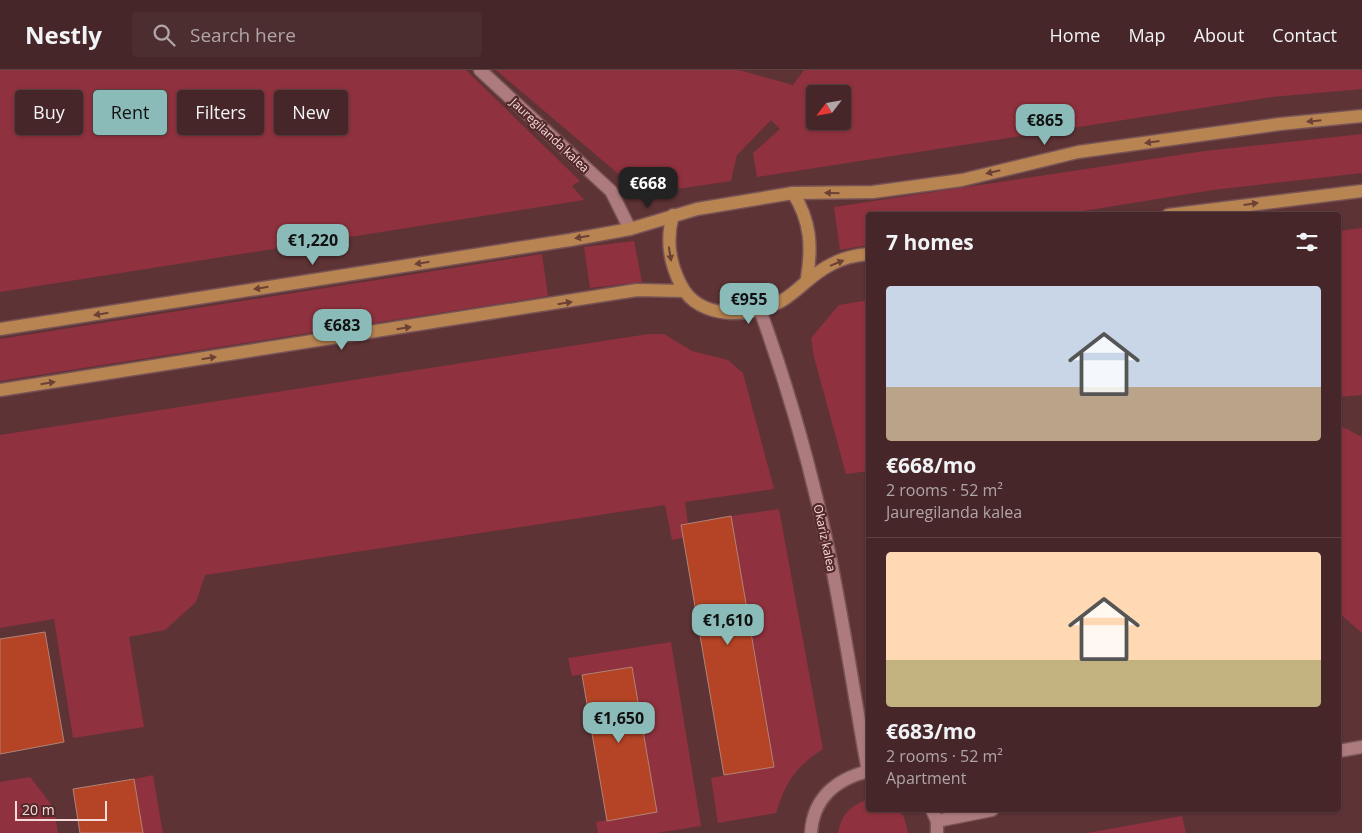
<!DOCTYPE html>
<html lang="en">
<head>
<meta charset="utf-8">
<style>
	:root { --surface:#462628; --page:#4d2e30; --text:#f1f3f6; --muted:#b0a5a8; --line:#5e4345; --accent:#8bbbb9 }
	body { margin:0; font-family:"Open Sans",sans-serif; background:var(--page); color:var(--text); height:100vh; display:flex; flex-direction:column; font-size:19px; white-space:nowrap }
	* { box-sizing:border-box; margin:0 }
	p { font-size:16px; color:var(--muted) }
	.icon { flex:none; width:28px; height:28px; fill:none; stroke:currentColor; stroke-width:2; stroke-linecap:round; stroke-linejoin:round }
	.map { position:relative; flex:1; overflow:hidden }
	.details { position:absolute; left:866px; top:142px; width:475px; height:600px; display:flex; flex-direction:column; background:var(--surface); border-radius:5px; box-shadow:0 1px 4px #0004,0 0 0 1px var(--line) }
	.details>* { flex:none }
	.top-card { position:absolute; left:15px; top:20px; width:475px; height:45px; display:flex; gap:10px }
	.needle { width:32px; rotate:239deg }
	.buttons { position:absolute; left:806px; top:15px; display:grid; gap:10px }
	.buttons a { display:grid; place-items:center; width:45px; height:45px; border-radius:5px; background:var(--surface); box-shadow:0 1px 4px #0004,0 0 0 1px var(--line); font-size:25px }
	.scale { position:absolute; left:15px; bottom:12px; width:92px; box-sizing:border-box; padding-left:5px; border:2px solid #f7dbdb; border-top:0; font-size:14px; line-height:18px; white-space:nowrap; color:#f7dbdb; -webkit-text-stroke:4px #53292c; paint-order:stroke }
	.price { position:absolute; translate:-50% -42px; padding:0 11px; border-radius:10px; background:var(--accent); color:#111; font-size:16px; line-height:32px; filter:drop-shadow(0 1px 2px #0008) }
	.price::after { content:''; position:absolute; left:50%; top:30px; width:15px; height:11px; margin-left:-8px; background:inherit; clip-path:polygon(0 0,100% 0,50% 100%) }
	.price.selected { background:#222; color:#fff }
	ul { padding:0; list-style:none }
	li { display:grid; align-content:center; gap:10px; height:265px; padding:0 20px }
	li+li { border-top:1px solid var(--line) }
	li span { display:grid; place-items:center; height:155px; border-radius:5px; color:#555 }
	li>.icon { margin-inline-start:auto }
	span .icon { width:90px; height:90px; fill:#fffc; stroke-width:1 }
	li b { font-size:21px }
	h2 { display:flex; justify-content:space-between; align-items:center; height:60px; padding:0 20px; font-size:21px }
	.pill { padding:0 18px; border-radius:5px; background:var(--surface); box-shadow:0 1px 4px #0004,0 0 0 1px var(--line); font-size:18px; line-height:45px }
	.pill.selected { background:var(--accent); color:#111 }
	header { display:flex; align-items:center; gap:30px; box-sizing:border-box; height:70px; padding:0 25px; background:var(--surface); border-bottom:1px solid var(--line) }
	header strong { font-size:24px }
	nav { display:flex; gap:28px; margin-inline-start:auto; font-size:18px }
	.search { width:350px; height:45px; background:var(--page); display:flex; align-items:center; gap:12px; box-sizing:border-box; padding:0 18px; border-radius:5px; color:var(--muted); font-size:19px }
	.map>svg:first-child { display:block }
	.green { fill:#8f313e; fill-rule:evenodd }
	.building { fill:#b44425; stroke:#b38376 }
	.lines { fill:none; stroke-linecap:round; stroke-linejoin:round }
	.minor-casing { stroke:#785356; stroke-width:15 }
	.major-casing { stroke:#785356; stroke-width:15 }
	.minor { stroke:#ad7b7d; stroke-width:12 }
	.major { stroke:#b88451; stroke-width:12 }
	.oneway { fill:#6c4035 }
	.labels { text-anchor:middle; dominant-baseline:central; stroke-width:4.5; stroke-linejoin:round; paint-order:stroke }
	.street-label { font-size:12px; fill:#f7dbdb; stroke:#53292c }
</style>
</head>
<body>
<header>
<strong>Nestly</strong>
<div class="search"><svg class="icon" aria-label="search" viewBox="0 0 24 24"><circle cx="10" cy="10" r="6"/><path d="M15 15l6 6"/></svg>Search here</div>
<nav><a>Home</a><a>Map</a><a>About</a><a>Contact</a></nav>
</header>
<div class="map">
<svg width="1362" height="763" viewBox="0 0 1362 763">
	<rect width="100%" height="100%" fill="#5e3336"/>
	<g class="green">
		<path d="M 0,0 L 466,0 L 580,111 L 572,116 L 584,130 L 0,222 Z"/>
		<path d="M 496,0 L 739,0 L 793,15 L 804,0 L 1362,0 L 1362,19 L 1272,27 L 757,107 L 753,83 L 780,59 L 771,50 L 737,85 L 731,111 L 642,124 ZM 815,24 L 842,24 L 842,51 L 815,51 Z"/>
		<path d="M 1362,64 L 1362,103 L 1213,120 L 1058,145 L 869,145 L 869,175 L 840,180 L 834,137 L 1205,81 Z"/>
		<path d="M 1362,158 L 1362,325 L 1339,327 L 1339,161 Z"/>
		<path d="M 634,171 L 642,212 L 590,218 L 584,177 Z"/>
		<path d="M 542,184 L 548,226 L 0,311 L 0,269 Z"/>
		<path d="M 869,230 L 869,401 L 846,404 L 814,287 L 811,268 L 839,235 Z"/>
		<path d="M 648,264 L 664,264 L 692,281 L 728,290 L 743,303 L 774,419 L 685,432 L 688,454 L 681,455 L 683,468 L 672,470 L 665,435 L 205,505 L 196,532 L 165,560 L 129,567 L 144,657 L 73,668 L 54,549 L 0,558 L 0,365 Z"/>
		<path d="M 1339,355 L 1362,367 L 1362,563 L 1339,543 Z"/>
		<path d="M 779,439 L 823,679 C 796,696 785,713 776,743 L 718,753 L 711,708 L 773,696 L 731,446 Z"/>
		<path d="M 671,572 L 701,756 L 657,763 L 598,763 L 596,752 L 657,742 L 632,597 L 572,606 L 568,588 Z"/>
		<path d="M 153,705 L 162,758 L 163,763 L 143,763 L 134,709 Z"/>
		<path d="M 30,707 L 54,738 L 58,763 L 0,763 L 0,712 Z"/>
		<path d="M 869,729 L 869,740 L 898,740 L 904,747 L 908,763 L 838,763 C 842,743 850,736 869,729 Z"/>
		<path d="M 1182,746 L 1186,763 L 1087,763 Z"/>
	</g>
	<g class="building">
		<path d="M 731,446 L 774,697 L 724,705 L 681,455 Z"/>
		<path d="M 45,562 L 64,672 L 0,684 L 0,569 Z"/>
		<path d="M 632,597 L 657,742 L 607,751 L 582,605 Z"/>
		<path d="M 134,709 L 143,763 L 80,763 L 73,719 Z"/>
	</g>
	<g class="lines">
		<g class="minor-casing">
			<g id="minor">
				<path d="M 480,0 L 611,121 L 630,159"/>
				<path d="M 760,240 C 790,322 813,406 831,492 C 845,561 855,631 868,701"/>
				<path d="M 1339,681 L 1362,677"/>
				<path d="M 932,740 L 937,751 L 937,763"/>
				<path d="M 937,751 L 992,740"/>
				<path d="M 811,763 C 813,728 836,709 869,701"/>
			</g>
		</g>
		<g class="major-casing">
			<g id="major">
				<path d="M 793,123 C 811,151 812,177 807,208"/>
				<path d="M 673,145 C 666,169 669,192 681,215 C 699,251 753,248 783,230 C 801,219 811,204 832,194 C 843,188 856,185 869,184"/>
				<path d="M 1168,145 L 1362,121"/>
				<path d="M 0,259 L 570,170 L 630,159 L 697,139 L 793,123 L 873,122 L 962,110 L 1078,82 L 1280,54 L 1362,46"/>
				<path d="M 0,320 L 637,220 L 684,221"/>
			</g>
		</g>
		<use href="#minor" class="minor"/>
		<use href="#major" class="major"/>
	</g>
	<defs><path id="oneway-solid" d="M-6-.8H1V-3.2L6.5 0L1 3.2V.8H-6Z" transform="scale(1.25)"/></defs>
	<g class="oneway">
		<use href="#oneway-solid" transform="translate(1314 51) rotate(174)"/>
		<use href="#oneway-solid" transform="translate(1152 72) rotate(172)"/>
		<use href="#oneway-solid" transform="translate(993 102) rotate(167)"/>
		<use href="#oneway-solid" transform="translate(832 123) rotate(-178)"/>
		<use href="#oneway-solid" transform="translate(1251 134) rotate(-8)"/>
		<use href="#oneway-solid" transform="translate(582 167) rotate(170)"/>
		<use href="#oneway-solid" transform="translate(670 184) rotate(81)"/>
		<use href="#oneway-solid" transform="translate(422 193) rotate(171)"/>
		<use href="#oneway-solid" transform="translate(837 193) rotate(-22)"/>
		<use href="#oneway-solid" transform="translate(261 218) rotate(171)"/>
		<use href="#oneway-solid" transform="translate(565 233) rotate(-9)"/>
		<use href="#oneway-solid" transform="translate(101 244) rotate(171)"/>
		<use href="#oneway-solid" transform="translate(404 258) rotate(-9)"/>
		<use href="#oneway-solid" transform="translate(209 288) rotate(-9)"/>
		<use href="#oneway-solid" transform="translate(48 313) rotate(-9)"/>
	</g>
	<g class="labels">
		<g class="street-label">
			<text transform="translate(550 65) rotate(43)">Jauregilanda kalea</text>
			<text transform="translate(825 468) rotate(78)">Okariz kalea</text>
		</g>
	</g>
</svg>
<div class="buttons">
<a><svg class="needle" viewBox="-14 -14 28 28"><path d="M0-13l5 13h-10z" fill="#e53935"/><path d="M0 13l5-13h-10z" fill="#b0a5a8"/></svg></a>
</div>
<div class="scale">20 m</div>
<b class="price" style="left:1045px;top:76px">€865</b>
<b class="price selected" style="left:648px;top:139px">€668</b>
<b class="price" style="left:313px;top:196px">€1,220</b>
<b class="price" style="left:749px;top:255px">€955</b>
<b class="price" style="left:342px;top:281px">€683</b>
<b class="price" style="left:728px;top:576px">€1,610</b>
<b class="price" style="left:619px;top:674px">€1,650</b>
<div class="top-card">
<a class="pill">Buy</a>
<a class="pill selected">Rent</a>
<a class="pill">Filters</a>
<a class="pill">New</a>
</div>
<section class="details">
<h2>7 homes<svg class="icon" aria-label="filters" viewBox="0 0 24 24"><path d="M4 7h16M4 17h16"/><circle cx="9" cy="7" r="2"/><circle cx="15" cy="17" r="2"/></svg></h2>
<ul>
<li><span style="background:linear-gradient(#c9d6e8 65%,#b9a48a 0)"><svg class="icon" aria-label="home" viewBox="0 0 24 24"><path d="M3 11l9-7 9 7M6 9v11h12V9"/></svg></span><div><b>€668/mo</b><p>2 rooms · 52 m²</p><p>Jauregilanda kalea</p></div></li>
<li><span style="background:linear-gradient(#ffd9b3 70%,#c2b280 0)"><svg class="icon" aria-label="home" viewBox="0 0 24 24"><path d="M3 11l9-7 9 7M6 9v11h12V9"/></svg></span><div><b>€683/mo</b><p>2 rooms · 52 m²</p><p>Apartment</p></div></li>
</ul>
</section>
</div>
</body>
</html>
